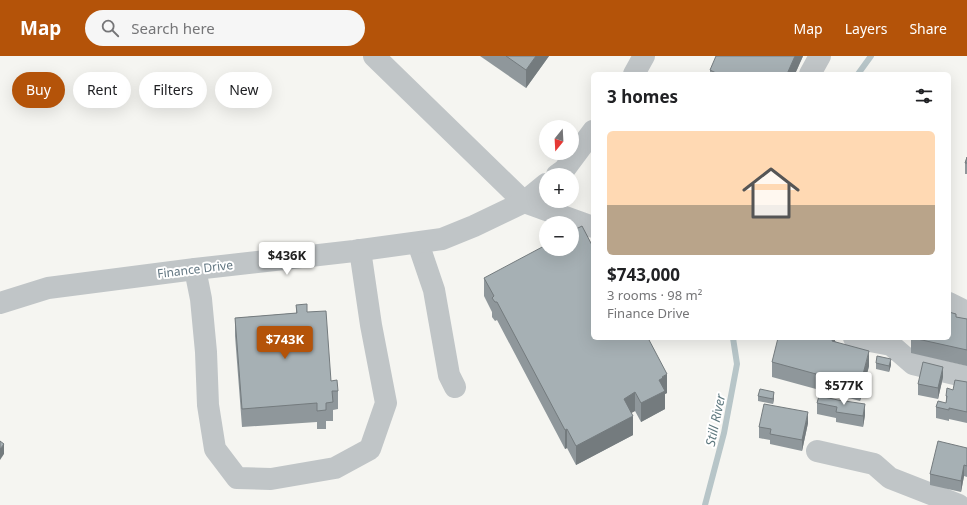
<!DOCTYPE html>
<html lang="en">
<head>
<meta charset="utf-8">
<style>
	:root { --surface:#fff; --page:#f6f6f6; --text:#202124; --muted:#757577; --accent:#b45309 }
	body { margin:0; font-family:"Noto Sans",sans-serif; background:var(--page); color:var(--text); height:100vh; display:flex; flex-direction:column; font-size:15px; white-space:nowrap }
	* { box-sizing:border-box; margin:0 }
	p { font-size:13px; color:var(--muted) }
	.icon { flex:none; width:22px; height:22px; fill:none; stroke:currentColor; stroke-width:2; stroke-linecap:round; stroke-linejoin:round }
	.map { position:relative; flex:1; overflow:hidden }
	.drawer { position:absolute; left:591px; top:16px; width:360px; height:268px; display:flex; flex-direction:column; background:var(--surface); border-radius:6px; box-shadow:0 4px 16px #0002 }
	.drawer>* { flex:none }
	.top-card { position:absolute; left:12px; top:16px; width:380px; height:36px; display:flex; gap:8px }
	.needle { width:26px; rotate:198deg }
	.controls { position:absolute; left:539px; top:64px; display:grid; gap:8px }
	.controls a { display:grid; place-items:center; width:40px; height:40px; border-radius:50%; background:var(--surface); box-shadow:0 4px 16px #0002; font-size:20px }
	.price { position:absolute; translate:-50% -34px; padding:0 9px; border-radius:4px; background:#fff; color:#222; font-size:13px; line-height:26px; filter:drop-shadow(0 1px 2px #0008) }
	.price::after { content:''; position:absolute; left:50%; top:24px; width:12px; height:9px; margin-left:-6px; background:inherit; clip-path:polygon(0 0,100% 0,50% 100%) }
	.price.selected { background:var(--accent); color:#fff }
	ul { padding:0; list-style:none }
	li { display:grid; align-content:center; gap:8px; height:212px; padding:0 16px }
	li span { display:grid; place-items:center; height:124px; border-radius:6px; color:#555 }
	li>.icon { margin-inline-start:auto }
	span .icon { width:72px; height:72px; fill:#fffc; stroke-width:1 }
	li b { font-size:17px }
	h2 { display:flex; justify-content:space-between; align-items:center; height:48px; padding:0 16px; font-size:17px }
	.pill { padding:0 14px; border-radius:18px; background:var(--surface); box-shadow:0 4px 16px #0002; font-size:14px; line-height:36px }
	.pill.selected { background:var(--accent); color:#fff }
	header { display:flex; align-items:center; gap:24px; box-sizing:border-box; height:56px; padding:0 20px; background:var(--accent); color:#fff }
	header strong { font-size:19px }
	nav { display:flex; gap:22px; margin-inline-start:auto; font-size:14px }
	.search { width:280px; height:36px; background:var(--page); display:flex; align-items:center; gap:10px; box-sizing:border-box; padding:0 14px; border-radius:22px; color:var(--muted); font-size:15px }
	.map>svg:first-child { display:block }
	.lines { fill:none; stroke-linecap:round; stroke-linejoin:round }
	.stream { stroke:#b7c5c8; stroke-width:6 }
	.minor { stroke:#c0c5c7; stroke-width:22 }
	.wall { fill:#8f979b }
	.shaded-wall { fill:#747b7e }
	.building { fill:#a6b0b4; stroke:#747b7e }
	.labels { text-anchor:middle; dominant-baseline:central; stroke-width:4; stroke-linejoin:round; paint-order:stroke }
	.street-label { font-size:12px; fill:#637782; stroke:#fff }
	.water-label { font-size:13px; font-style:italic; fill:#5f797f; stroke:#fff }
</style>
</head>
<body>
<header>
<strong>Map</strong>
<div class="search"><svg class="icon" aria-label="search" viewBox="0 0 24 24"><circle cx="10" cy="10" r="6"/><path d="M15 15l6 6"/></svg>Search here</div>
<nav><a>Map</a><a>Layers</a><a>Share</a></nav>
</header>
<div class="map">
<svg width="967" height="449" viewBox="0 0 967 449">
	<rect width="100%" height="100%" fill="#f5f5f1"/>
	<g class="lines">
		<g class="stream">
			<path d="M 858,18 L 871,0"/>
			<path d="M 705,449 L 724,377 L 737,308 L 733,282"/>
		</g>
		<g class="minor">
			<path d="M 374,0 L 524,146 L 593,171"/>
			<path d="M 634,18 L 644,0"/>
			<path d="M 810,18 L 820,0"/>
			<path d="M 557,119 L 564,114 L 593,75"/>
			<path d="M 418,187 L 434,234 L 449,319 L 455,331"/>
			<path d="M 195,213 L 201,243 L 206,296 L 208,349 L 215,393 L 237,422 L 271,423 L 335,412 L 370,393 L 386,347 L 371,269 L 360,194"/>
			<path d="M 0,247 L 48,232 L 195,213 L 354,195 L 442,183 L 474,170 L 524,146 L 546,128"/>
			<path d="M 949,247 L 967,256"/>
			<path d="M 854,282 L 891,289 L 913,308 L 967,321"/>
			<path d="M 817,395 L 874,408 L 890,422 L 959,449"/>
		</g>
	</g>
	<g class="wall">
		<path d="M 480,0 L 549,0 L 526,32 Z"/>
		<path d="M 803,0 L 795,18 L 710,18 L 710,14 Z"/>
		<path d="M 967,101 L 967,118 L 965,118 L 965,107 Z"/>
		<path d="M 484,222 L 667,337 L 665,338 L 665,353 L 641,366 L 635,355 L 631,357 L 633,379 L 576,409 L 567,392 L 565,393 L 497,264 L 495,265 L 492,261 L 492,256 L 484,240 Z"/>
		<path d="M 296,249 L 307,256 L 331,325 L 338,335 L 338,353 L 333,354 L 333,365 L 326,365 L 326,373 L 317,373 L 317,366 L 242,371 L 235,280 L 235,262 L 296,257 Z"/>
		<path d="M 956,261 L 967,263 L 967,310 L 911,297 L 911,282 L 949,282 Z"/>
		<path d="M 835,282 L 835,285 L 869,310 L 860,345 L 772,321 L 772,306 Z"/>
		<path d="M 876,307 L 891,309 L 889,316 L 876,313 Z"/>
		<path d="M 943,321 L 938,343 L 918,339 L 918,328 Z"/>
		<path d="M 967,326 L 967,367 L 949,363 L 949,365 L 936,362 L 936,351 L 946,347 L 946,340 L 953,334 Z"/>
		<path d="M 758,340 L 774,342 L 773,348 L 758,345 Z"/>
		<path d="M 819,340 L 865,359 L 863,371 L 836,366 L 836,362 L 817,358 L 817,347 Z"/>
		<path d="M 808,367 L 802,395 L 770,388 L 770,384 L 759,382 L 759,371 Z"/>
		<path d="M 967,392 L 967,421 L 964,420 L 961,436 L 930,429 L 930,418 Z"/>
	</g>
	<g class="shaded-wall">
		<path d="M 536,0 L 549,0 L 526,32 L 526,14 Z"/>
		<path d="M 795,0 L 803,0 L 795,18 L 787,18 Z"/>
		<path d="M 833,282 L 835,282 L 835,288 L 832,285 Z"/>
		<path d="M 869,295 L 869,310 L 860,345 L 860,330 Z"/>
		<path d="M 891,303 L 891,309 L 889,316 L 889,310 Z"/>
		<path d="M 943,311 L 943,321 L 938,343 L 938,332 Z"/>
		<path d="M 667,318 L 667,337 L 665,338 L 665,353 L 641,366 L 641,347 L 659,324 L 662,321 Z"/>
		<path d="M 635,336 L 635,355 L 624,361 L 624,343 Z"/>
		<path d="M 774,336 L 774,342 L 773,348 L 773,343 Z"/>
		<path d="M 865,348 L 865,359 L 863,371 L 863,360 Z"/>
		<path d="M 808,356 L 808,367 L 802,395 L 802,384 Z"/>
		<path d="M 633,360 L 633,379 L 576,409 L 576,390 Z"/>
		<path d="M 567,373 L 567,392 L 565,393 L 565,374 Z"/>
		<path d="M 4,388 L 4,398 L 0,404 L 0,393 Z"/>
		<path d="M 964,409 L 964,420 L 961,436 L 961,425 Z"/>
	</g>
	<g class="building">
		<path d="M 506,0 L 536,0 L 526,14 Z"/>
		<path d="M 716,0 L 795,0 L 787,18 L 718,18 L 710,14 Z"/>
		<path d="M 967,101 L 967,107 L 965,107 Z"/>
		<path d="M 582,170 L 593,191 L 593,282 L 648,282 L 667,318 L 662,321 L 663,322 L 659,324 L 665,335 L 641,347 L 635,336 L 624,343 L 633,360 L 576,390 L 567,373 L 565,374 L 497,246 L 495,246 L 492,242 L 494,240 L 484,222 L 546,189 L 546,193 L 572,193 L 572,175 Z"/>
		<path d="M 307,248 L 307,256 L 326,255 L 331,325 L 337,324 L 338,335 L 332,335 L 333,346 L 326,347 L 326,354 L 317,355 L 317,347 L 242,353 L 235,262 L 297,257 L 296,249 Z"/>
		<path d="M 949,256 L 956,258 L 956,261 L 967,263 L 967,294 L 913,282 L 949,282 Z"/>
		<path d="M 778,282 L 833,282 L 832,285 L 869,295 L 860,330 L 772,306 Z"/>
		<path d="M 877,300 L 891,303 L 889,310 L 876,307 Z"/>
		<path d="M 923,306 L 943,311 L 938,332 L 918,328 Z"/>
		<path d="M 955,324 L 967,326 L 967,356 L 949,352 L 949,354 L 936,351 L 938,345 L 946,347 L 947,340 L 946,340 L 947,332 L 953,334 Z"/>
		<path d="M 760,333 L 774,336 L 773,343 L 758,340 Z"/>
		<path d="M 819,340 L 838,344 L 865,348 L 863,360 L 836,356 L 837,351 L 817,347 Z"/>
		<path d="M 764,348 L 808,356 L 802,384 L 770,378 L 771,373 L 759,371 Z"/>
		<path d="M 0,385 L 4,388 L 0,393 Z"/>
		<path d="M 938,385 L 967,392 L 967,410 L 964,409 L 961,425 L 930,418 Z"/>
	</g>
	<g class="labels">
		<g class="street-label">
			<text transform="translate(195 213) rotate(-7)">Finance Drive</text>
		</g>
		<g class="water-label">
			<text transform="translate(715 364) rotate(-78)">Still River</text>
		</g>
	</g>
</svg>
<div class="controls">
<a><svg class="needle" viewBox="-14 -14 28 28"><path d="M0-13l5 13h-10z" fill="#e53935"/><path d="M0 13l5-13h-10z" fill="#757577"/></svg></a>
<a>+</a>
<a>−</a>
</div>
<b class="price" style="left:287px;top:220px">$436K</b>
<b class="price selected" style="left:285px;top:304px">$743K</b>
<b class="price" style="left:844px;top:350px">$577K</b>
<div class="top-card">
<a class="pill selected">Buy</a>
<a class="pill">Rent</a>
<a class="pill">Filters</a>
<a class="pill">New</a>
</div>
<section class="drawer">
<h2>3 homes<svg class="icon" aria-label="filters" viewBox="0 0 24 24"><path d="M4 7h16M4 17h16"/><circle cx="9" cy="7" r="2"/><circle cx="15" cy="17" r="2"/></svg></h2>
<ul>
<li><span style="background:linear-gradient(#ffd9b3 60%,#b9a48a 0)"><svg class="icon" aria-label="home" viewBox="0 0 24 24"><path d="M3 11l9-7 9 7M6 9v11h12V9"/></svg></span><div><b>$743,000</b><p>3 rooms · 98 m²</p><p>Finance Drive</p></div></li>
</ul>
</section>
</div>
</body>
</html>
